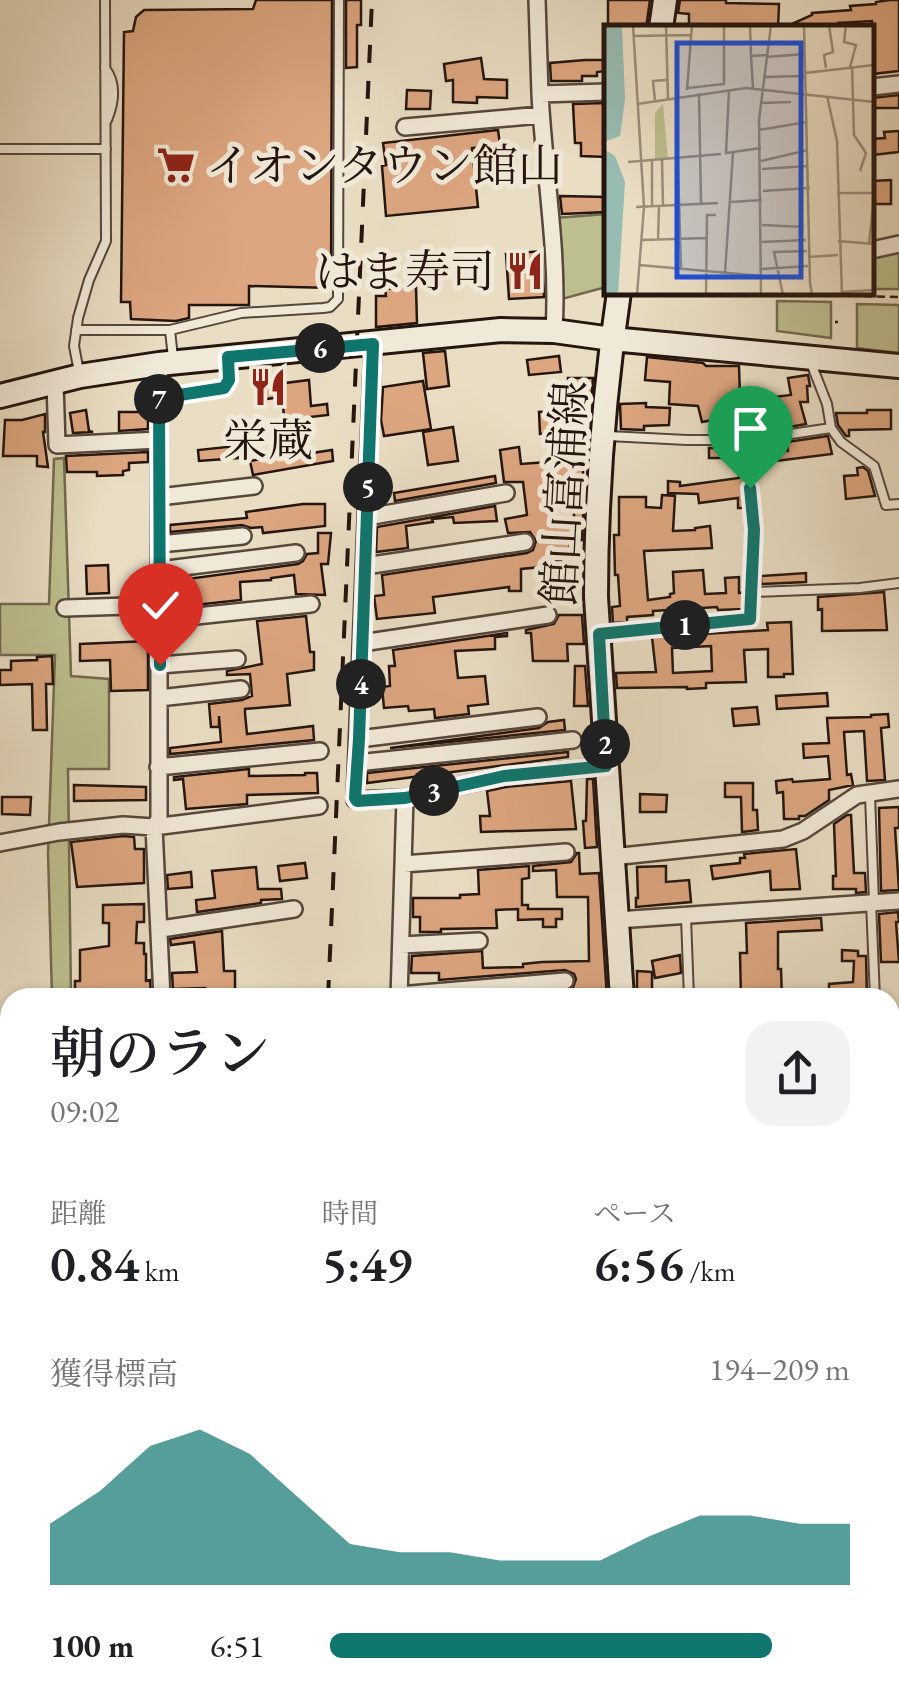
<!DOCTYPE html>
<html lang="ja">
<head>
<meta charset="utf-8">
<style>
	:root { --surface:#fff; --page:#f2f2f2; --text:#202124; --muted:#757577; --accent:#0f766e }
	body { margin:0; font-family:"EB Garamond","Noto Serif JP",serif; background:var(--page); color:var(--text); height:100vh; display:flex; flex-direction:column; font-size:38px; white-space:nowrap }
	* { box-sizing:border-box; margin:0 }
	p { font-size:32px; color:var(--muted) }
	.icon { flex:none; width:55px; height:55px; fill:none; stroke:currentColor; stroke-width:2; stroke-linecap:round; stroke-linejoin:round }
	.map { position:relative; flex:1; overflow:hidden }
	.details { position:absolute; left:0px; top:988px; width:900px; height:718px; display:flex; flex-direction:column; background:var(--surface); border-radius:30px 30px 0 0; box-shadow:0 2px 8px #0004 }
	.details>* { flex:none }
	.pin { position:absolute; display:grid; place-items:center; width:85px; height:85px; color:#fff; margin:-102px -42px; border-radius:50% 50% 50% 0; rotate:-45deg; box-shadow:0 0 10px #0007 }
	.pin .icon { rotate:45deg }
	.km { position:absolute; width:50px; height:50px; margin:-25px; border-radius:50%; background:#222; color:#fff; font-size:28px; line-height:50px; text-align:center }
	.round { display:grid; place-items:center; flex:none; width:105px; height:105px; border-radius:30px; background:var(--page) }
	.headline { display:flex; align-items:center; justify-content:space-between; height:170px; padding:0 50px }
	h1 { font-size:55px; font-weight:600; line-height:75px }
	.metrics { display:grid; grid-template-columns:repeat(3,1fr); gap:15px; height:170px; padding:10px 50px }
	.metrics div { display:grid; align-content:center }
	.metrics b { font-size:50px; font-weight:600 }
	.metrics small { font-size:28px; font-weight:400 }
	.metrics p { font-size:28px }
	.chart { height:280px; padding:20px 50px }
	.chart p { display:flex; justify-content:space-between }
	.chart svg { width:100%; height:180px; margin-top:10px; fill:var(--accent); opacity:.7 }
	ul { padding:0 50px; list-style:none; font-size:32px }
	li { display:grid; grid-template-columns:160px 120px 1fr; align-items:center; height:75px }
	li i { height:25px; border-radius:12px; background:var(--accent) }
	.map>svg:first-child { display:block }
</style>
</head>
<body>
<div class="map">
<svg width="899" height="1703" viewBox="0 0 899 1703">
	<rect width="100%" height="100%" fill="#e9ddc3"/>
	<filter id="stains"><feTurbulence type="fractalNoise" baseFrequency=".002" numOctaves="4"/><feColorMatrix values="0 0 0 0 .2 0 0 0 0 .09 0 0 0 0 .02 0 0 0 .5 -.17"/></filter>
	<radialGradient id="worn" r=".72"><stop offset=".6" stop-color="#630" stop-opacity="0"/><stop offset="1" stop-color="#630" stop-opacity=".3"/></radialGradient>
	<path fill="#bebf8f" stroke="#726a4f" stroke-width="2.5" d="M606 214V287L562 299 555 218Z
		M899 249V289H872V255Z
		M777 301 831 302V338L777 331Z
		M857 304 899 305V353L857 348Z
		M64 458 71 676 109 679V769H68L71 997H52L48 853 55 655H0V604H49L54 459Z"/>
	<path fill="#dca680" stroke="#25150f" stroke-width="2.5" fill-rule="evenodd" d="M256 0H332L331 288 249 286V305H189V318L176 321 131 319 130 302H121L124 32 133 31 136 17 144 10 253 9Z
		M346 0H361V25H357V67L346 68Z
		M608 0H650L646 28H608Z
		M680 0H726V3L779 4 778 28H689V14L678 13Z
		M890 0H899V71L872 74V21L838 23V28H783L812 15V13L851 10 850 6 876 4V2Z
		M481 58 484 79 507 80V98L477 97V103L453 102V80L446 81 444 64Z
		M585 60H606V71L597 72V76H582V81H551L550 63Z
		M407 90 431 91 430 109H406Z
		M899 95V108H872V98Z
		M604 103 603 144H606V157L581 156V143H575L573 104Z
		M498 130 500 145 472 148 478 207 386 216 382 166 386 165 383 143Z
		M899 131V152L872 155V139L885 138 884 132Z
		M891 180V204H872V181Z
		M560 196 606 197V212L562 214Z
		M542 251 544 297 509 299 506 254Z
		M416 287 417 323 376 327V296H386L385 289Z
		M445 351 449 386 427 389 423 353Z
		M559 356 561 372 529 375 527 360Z
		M647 357 703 363 706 366H739L740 398 736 400 739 415 702 422 698 406 669 404 670 382 645 380Z
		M808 375 810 386H807L808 402H800L806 424 789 427 785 410 767 412 765 398 791 395 788 378Z
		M276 378 277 384 309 380 311 406 327 404 328 415 301 418 305 454 332 450 333 461 253 475 250 461 284 455 282 436 286 435 282 397 259 400 257 379Z
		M568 378H593L591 401H567Z
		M423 381 431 429 384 436 381 420 383 387Z
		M646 403V407L670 408 669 425 644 426V430L621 429 620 404Z
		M86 410 89 431 93 432 73 433 70 413Z
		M867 410H891V429L849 430V436H846L838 425 836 413H867Z
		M557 411 558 433 540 434 539 412Z
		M119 412H148V429L119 431Z
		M45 414V432H43L48 467 37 466V456H3L5 420H22Z
		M453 427 458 461 428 465 423 432Z
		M562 428H583V476H585L582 540H569L571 560 542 563V567L521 569V591H509V587L433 597 435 613 377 619 374 596 384 595 382 575 527 553 533 550 536 541 530 532 508 533 505 519 527 515 523 482H504L500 450 519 447 521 464 561 461ZM550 499H574V527H554Z
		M828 436 832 454 767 462V451H788L787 442Z
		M236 446 238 458 199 461 198 450Z
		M709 448H744V458H709Z
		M148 452V462L129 463V470L123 471V475L97 476V472H67L66 456Z
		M863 467 868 471 875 496 846 499 844 476 858 475 857 468Z
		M495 476 496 483 395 501 394 493Z
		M739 476H744L745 508H738V498L699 503 698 494 668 493V481L680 482V486L739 478Z
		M662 495 675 496 673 531 695 530V528L710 526 712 548 644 551 648 600 670 597V594L674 593 673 572 703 570 705 594 726 593 725 578 739 577V593L744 592V609L718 610 717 607 653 611V615L627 617V622L613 623 612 607 620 606 618 575H615L614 535H619V497H646V507L661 508Z
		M303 504H325V526L263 533 262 527 251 528 242 525 170 532V525L247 518 246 512Z
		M495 506 497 521 454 523 453 517 432 519 433 522 406 526 408 548 376 552 377 527Z
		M318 533H331L328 564H321L325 595 296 594 294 575 271 578V580L240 582 241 600 186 606 180 580 298 564 303 561 307 554 318 553Z
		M108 565 109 593 87 594 86 566Z
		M806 573V582L761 584V576Z
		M884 592 887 630 822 631V609L818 610V597Z
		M559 615H582L584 644H567L568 661H533L531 633H526V630L554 624Z
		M306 616 310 652H314V670L287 674 290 705 245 709V713L247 734 313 726 314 740 170 754V748L221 742 219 716V727H211L209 704 242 700 252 696 250 674 227 675V671L262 664 257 621Z
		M791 622 793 674H784V677H768V649L744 650 746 682 706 683V688L687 689V687L617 688 616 673 656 672 652 637 704 631V634L768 630 767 623ZM711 646 712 671 673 673 672 648Z
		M507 633V636L495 637V649L455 651 458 678 485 676 488 704 468 706 469 714 435 718 434 709 409 711 408 706 384 708 382 687 390 686 389 666H395L393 650Z
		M148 641V690L111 691 110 660 80 661V644Z
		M52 656 53 684H46L47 730H33L32 684 0 685V670H11V661L37 660V657Z
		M575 666H585L588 706H574Z
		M827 693 828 706 777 709 776 696Z
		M757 707 759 724 734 726 732 709Z
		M888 714 889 727 881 728 885 780 867 781 864 731 844 732 847 775 851 774 853 785 829 790V800L805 816H799V819H784L783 792 777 793 776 781 792 779 793 782 830 779 828 756 804 758 803 744 829 743 827 718 871 717V715Z
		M564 720 565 730 390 748 539 728 548 722Z
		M568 752V757L367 783V773Z
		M249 769V776L305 775V773H317L318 793 247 795V804L186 809 183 779 174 780V777Z
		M587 779H593L597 847 585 848 583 821H586Z
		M571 781 576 829 481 832 480 816H490L487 791 506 787Z
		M725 783H753V810H757L758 830 742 832 741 797H725Z
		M74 785 146 787V800L74 801Z
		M640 794 667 795 666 812H640Z
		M2 797H31L30 815 2 814Z
		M899 807V828H895L899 890 881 891 879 808Z
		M847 815H851L854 873H865L866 892 856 893V889H833V876H836L834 824Z
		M123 836 134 837 135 849H144V883L77 887 71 842Z
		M796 849 800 889 771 890 770 871 713 879 711 866 740 863V858H745L744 854Z
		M577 853H579L580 874 599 873 607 998H537V995L572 990 576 979 574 974 565 970 439 980V973H411L412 956 482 951 483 968 523 967V964L542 962 589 961 588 897H557L556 870 533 871V866L571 862Z
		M305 863 307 878 280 881 278 866Z
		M529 866V878L522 879V905H528V909H562V919H556V927H543V919L518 920V909L496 910 497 928 441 929V932H420V917H413V898H460V895L479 894 478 870Z
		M666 866V882L689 880 691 902 636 907V898H638L637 867Z
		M256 867 258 889H281L282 899 261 900V903L197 912 196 900 215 898 212 871Z
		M191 872 192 887 168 889 167 875Z
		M144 904V922H137L136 943H144V954H146V981L150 980 151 996 91 998V993H75V981H80V950L109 946V923H103V905Z
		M898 912 899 922H896L899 962H881L879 914Z
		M821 918 822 930 778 932V969H781L782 998H741L740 953H747L746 923Z
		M222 931 224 971H235V998H205V988L173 989 172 973 197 972 194 942 171 945 170 939Z
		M842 950 858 951V956H866L867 998H849V994H829V984L853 982 854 961H842Z
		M680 955 681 973 655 978 652 961Z
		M637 971 652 972V993H637Z"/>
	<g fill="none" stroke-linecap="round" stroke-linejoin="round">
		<g stroke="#56473c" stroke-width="12">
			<path id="lane" d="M105 68C117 84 114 103 107 120
				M0 149H106
				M76 330H170L241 313 323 308 330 307 338 299 339 0
				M170 330 173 358
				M811 363 827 404 831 428 841 442 874 466 886 505 899 504
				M79 372 74 346 78 318 89 280 106 241 105 0
				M159 393 173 396 224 388 229 380 228 362
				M608 436 687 440H751L831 428
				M751 440C751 491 754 541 753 592
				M603 634 750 619 753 592 860 588 899 583
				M870 795 874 902
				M871 902 875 998
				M686 917 689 998
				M890 1514H899
				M890 1625 899 1624
				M717 1695V1703
				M343 1703V1695"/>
		</g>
		<g stroke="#56473c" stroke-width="20">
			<path id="street" d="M537 0 540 94
				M872 87 899 84
				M405 127 541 115
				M872 250 899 244
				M554 331C559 252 544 173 540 94L606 92
				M373 344 355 800 405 798 504 776 607 766
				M159 364V819L154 827 162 998
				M55 383 57 445 159 440
				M159 497 254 486
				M367 517 506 493
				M159 544 243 536
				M365 566 525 542
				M159 570 296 553
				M65 608 159 605
				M159 620 311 604
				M362 643 548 615
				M160 665 237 659
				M159 698 241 689
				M359 739 538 717
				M357 763 573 740
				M158 767 320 751
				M0 843 59 832 123 825 154 827 319 806
				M612 857 783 839 803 831 857 795 899 789
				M403 864 566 852
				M617 920 899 901
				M161 929 294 909
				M401 945 479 941
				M399 995 565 981
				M399 998 405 798
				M890 1055H899
				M0 1158 10 1296
				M0 1311 10 1308
				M890 1334 899 1335
				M0 1430H10
				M890 1432H899
				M0 1666 2 1639
				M575 1695 616 1698
				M867 1700V1703
				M114 1703V1695
				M213 1703 214 1695
				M429 1703 430 1695"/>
		</g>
		<g stroke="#25150f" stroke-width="28">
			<path id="secondary" d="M661 28 665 0
				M619 292C604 393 596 496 596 597L622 998
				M0 396 80 376 159 364 501 330 554 331 612 339 899 366
				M616 1703V1695"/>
		</g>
		<path stroke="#25150f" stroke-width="2.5" stroke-dasharray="8 5" stroke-linecap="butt" d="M695 292 899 297
			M835 322H838
			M786 1695V1703"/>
		<use href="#lane" stroke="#f1e9d8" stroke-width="8"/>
		<use href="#street" stroke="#f1e9d8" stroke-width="15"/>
		<use href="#secondary" stroke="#f1e9d8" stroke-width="22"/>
		<path stroke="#25150f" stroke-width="4" stroke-dasharray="18 18" stroke-linecap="butt" d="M328 998 372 0
			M301 1703V1695"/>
	</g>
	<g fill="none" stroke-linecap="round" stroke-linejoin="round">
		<g stroke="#fff" stroke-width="20">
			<path id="route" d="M160 665 159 394 173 396 224 388 229 380 228 357 373 344 359 739 355 798 357 801 405 798 504 776 606 766 599 634 750 619 754 530 750 488"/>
		</g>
		<use href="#route" stroke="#0f766e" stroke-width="12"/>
	</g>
	<defs>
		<g id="supermarket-bare" transform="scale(3)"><path d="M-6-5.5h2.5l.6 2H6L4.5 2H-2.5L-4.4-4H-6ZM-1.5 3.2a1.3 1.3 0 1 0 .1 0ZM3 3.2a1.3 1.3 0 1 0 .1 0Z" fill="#8f2418" stroke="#f1e9d8" stroke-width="2.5" paint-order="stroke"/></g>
		<g id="restaurant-bare" transform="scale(3)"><path d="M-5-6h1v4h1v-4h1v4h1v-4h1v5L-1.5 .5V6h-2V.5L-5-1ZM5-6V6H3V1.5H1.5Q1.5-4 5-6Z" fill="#8f2418" stroke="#f1e9d8" stroke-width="2.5" paint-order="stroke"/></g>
	</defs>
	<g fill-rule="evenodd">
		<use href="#supermarket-bare" x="176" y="165"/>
		<use href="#restaurant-bare" x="525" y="271"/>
		<use href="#restaurant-bare" x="268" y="387"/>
	</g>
	<g text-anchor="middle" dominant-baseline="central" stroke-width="10" stroke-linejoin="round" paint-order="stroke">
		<g font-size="45" fill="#25150f" stroke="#f1e9d8" text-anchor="start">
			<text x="206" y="165">イオンタウン館山</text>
			<text x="495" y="271" text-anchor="end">はま寿司</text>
			<text x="268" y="440" text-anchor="middle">栄蔵</text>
		</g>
		<g font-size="45" fill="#25150f" stroke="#f1e9d8">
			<text transform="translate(564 493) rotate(-87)">館山富浦線</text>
		</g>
	</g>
	<g transform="translate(604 25)">
		<rect width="270" height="270" fill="#e9ddc3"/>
		<path d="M59 79 64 134H51V88Z" fill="#bebf8f"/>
		<path d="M0 0H18L21 74 16 111 0 117ZM0 124 11 131 21 157 14 270H0Z" fill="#97bcb2"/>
		<path fill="none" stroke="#9b8d7b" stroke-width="2.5" d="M29 0 40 182 33 270M62 0 64 74M146 0 147 31M200 0 206 258 208 269 234 270M242 0 240 17 252 20 246 42M30 11 88 10M162 32 201 29M248 41 250 110 262 128 256 146M222 43 220 30 229 27 225 0M201 48 270 40M159 52 200 51M84 63 120 59V0M149 63 147 31 163 30M83 65 88 0M125 65 122 128 157 123M95 68 97 178M223 71 233 116 238 270M72 73 77 243M51 76 49 56 62 55M156 78 187 77M33 79 142 63 270 77M155 105 203 97M58 135 59 181M157 136 204 125M24 137 117 129M158 144 204 141M159 166 206 163M233 168H270M127 177 158 175M32 182 114 178M48 182V136M158 200 200 202M37 215 103 213M54 215 55 182M234 216 270 219M158 217 202 215M265 219 270 173M204 232 234 230M35 240 158 251M158 244 204 241M121 248 129 128M237 267 270 265M102 270 103 190H112M157 270 155 95 167 0M179 270 170 227 203 226"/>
		<path fill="#1d4ed8" fill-opacity="0.15" stroke="#1d4ed8" stroke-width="5" d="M73 18H197V252H73Z"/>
		<rect width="270" height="270" fill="none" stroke="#25150f" stroke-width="5"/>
	</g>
	<rect width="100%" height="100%" filter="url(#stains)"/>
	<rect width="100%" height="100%" fill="url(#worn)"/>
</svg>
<div class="pin" style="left:750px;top:488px;background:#1e9e55"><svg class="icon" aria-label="arrive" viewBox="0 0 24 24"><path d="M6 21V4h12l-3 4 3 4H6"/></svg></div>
<div class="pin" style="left:160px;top:665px;background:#d93025"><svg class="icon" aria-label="check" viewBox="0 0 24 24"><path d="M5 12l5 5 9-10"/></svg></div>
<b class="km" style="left:685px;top:625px">1</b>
<b class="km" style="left:605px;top:744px">2</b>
<b class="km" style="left:434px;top:791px">3</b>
<b class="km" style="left:361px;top:684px">4</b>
<b class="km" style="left:368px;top:487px">5</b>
<b class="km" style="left:320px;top:348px">6</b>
<b class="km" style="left:159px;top:399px">7</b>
<section class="details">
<div class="headline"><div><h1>朝のラン</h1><p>09:02</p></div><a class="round"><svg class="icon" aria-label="share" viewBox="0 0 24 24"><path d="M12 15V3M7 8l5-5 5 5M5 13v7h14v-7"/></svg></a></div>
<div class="metrics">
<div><p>距離</p><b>0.84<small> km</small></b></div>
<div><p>時間</p><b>5:49</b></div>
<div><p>ペース</p><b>6:56<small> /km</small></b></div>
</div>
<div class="chart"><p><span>獲得標高</span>194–209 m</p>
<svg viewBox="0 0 160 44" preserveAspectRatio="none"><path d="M0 44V29L10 21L20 10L30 6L40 12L50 23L60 34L70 36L80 36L90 38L100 38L110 38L120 32L130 27L140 27L150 29L160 29V44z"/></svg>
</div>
<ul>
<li><b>100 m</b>6:51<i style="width:85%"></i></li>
</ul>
</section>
</div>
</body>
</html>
